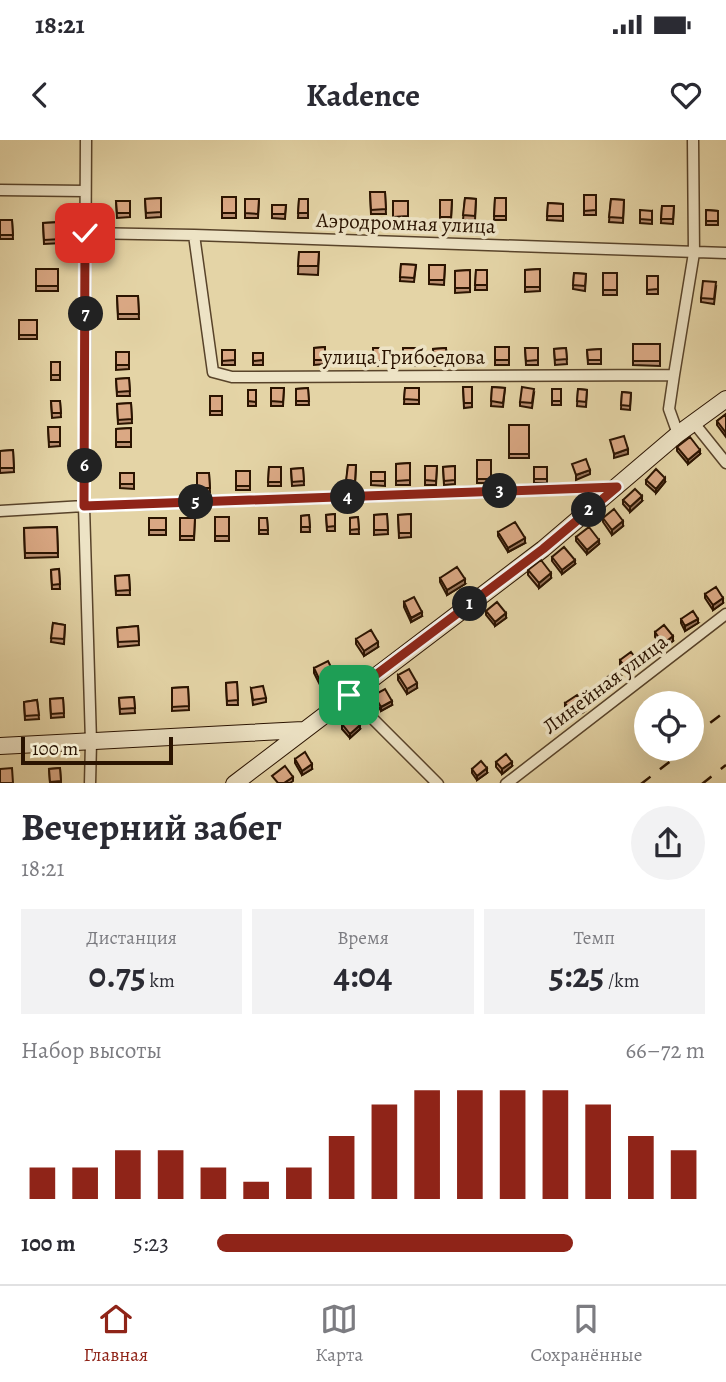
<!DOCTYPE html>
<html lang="ru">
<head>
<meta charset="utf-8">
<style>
	:root { --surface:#fff; --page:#f2f2f3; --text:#2b2b33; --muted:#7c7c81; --line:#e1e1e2; --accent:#8f2418 }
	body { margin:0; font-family:Alegreya,serif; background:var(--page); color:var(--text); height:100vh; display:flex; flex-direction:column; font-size:26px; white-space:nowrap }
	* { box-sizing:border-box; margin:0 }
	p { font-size:23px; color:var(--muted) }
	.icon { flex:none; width:38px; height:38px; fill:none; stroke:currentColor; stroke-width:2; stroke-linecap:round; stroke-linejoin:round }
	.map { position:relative; height:643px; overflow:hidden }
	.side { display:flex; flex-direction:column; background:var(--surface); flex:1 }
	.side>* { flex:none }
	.controls { position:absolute; left:634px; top:551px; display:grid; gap:14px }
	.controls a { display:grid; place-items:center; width:70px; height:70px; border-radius:50%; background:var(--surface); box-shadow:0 7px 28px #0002; font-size:35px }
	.scale { position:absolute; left:21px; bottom:18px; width:152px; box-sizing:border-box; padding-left:7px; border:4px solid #2a1300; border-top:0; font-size:19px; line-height:24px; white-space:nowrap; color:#2a1300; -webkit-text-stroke:5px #ede3c5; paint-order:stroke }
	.pin { position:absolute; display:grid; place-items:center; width:60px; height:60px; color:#fff; margin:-30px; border-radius:14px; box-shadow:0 4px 10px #0006 }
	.km { position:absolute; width:35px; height:35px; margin:-18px; border-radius:50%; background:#222; color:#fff; font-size:19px; line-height:35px; text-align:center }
	.round { display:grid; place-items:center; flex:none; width:74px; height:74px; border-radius:37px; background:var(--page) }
	.overview { display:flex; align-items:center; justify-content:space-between; height:119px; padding:0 21px }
	h1 { font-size:38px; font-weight:600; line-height:52px }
	.stats { display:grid; grid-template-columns:repeat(3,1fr); gap:10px; height:119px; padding:7px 21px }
	.stats div { display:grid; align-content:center; border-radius:0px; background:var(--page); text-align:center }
	.stats b { font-size:35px; font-weight:600 }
	.stats small { font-size:19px; font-weight:400 }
	.stats p { font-size:19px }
	.chart { height:196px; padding:14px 21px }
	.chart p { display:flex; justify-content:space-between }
	.chart svg { width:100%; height:126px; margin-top:7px; stroke:var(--accent); stroke-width:6 }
	ul { padding:0 21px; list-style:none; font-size:23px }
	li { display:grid; grid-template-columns:112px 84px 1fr; align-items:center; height:52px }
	li i { height:18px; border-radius:9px; background:var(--accent) }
	.status { display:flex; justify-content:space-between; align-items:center; height:49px; padding:0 35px; background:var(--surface); direction:ltr }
	.status svg { height:19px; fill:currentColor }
	header { display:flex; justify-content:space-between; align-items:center; height:91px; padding:0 21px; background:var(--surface); font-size:32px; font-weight:600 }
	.dock { display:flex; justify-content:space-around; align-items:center; height:98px; border-top:2px solid var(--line); background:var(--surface); font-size:19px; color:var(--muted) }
	.dock a { display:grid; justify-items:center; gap:4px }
	.dock .active { color:var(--accent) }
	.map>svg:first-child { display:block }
</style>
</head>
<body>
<div class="status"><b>18:21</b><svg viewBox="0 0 49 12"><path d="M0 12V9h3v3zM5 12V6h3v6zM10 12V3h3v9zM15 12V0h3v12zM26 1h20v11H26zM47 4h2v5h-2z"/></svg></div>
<header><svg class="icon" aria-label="back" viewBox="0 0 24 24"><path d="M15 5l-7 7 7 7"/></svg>Kadence<svg class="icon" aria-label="heart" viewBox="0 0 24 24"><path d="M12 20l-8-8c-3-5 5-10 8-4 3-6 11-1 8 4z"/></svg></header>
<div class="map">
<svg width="726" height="644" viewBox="0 0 726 644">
	<rect width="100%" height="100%" fill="#e4d4a6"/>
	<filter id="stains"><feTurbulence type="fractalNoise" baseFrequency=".00286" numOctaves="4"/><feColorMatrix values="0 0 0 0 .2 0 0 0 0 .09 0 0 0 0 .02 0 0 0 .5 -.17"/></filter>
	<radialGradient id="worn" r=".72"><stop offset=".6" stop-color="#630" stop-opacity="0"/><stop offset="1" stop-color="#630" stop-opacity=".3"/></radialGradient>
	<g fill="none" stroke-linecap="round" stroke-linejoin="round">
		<g stroke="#58432a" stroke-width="13">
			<path id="street" d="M86 0 84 366 91 602 90 644
				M0 50 85 51
				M85 93 194 95 726 113
				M194 95 213 232 232 237 674 235 669 269 678 294
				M674 235 694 113 693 0
				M694 283 726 323
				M0 371 84 366 617 347
				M349 555 438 644
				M506 644 726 474"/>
		</g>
		<g stroke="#2a1300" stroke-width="18">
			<path id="secondary" d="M0 606 303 590
				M234 644 543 409 678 294 726 259"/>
		</g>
		<use href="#street" stroke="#ede3c5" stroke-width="10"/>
		<use href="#secondary" stroke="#ede3c5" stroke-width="16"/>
		<path stroke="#2a1300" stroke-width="2.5" stroke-dasharray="12 12" stroke-linecap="butt" d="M691 597 726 571
			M641 644 686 609
			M702 644 726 625"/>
	</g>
	<path fill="#bb9072" stroke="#2a1300" stroke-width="2" d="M370 52H385L386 74H371Z
		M584 55H596V75H584Z
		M222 57H236V78H222Z
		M161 58V77L146 78 145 59Z
		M465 58 476 59 475 81 463 80Z
		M495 58H506V80H494Z
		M245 59H259L258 78H245Z
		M299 59H308V78H298Z
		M611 59 624 60 623 83 609 82Z
		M440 60H452L451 81H440Z
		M116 61H130V77L117 78Z
		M393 61H408V81H393Z
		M548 63 563 64V81L547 80Z
		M272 65H286L285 79 272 78Z
		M662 66H674L673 84 661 83Z
		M706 70 718 71V85H706Z
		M652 71V84L640 83V79Z
		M0 80H12L13 99H0Z
		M61 82 62 103 44 104 43 83Z
		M299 112H319L318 135 298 134Z
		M401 124 416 125 414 142 400 141Z
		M429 125H445L444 145 429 144Z
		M36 129H58V151H36Z
		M540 129V151L525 152V130Z
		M470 130V152L455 153V131Z
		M476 130H487V150H475Z
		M574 133 586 134 585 151 573 149Z
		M603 133H617V155H603Z
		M647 136H658V154H647Z
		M716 147 714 164 701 162V158Z
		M117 156H138L139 179H118Z
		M19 180H37V199H19Z
		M633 204H660V226L633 225Z
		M325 207V224L314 225V208Z
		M495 207H509V225H495Z
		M373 208H387V226H373Z
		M403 208H417V226H403Z
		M446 208 447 225 434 226 433 209Z
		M525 208H538V225H526Z
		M566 208 567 224 555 225 554 209Z
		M601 209V224H588L587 210Z
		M222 210H235V225H222Z
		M116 212H129V229L116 230Z
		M253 213H263V225H253Z
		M51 222H60V240H51Z
		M129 238 130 256H117L116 239Z
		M463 247H472V267L464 268Z
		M492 247 505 248 503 267 491 266Z
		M271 248H284L283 266H271Z
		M308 248 309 265H296V249Z
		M405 248H419V264H404Z
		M552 249H561V265H552Z
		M578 249 587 250 586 267 577 266Z
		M248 250H256V266H248Z
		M622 252 631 253 630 270 621 269Z
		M534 253 532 268 520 266V262Z
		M210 256H222V275H210Z
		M51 261H60L61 277 52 278Z
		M131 263 132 283 118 284 117 264Z
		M726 274V297L717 285V281Z
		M509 285H529V318H509Z
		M48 287H60V306L49 307Z
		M131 288V307H116V289Z
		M677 307 700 314 688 324 677 311Z
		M13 310 14 332 0 333V311Z
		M477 320H491V343H477Z
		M410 323V345H396V324Z
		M348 325H356L355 346 346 345Z
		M425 326H437L436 345H425Z
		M455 326V344L444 345 443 327Z
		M269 327H281V346H268Z
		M534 327H547V343H534Z
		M303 328 304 345 292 346 291 329Z
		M236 331H250V350H236Z
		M371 332H385V346L371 345Z
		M120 333H134V349L120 348Z
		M197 333H209L210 352H197Z
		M646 340 665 342 656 353 646 344Z
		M623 360 642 361 630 372 623 364Z
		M335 374V391H327L326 375Z
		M387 374 388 394 374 395V375Z
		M411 374V397L399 398 398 375Z
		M309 375 310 392H301V376Z
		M215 377H229V401H215Z
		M358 377 359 394H350V378Z
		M149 378H166V395H149Z
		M180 378H195L194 400H180Z
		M259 378H267L268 394H259Z
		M603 378 623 386 612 395 603 382Z
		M57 387 58 417 25 418 24 388Z
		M498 392 525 403 508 412 498 396Z
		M576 397 599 404 587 414 576 401Z
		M552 417 575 424 562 434 552 421Z
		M59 429 60 449H52L51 430Z
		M528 430 551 438 539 448 528 435Z
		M129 435 130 455H116L115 436Z
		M440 438 465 444 447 455 440 442Z
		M705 454 723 463 713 470 705 458Z
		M404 462 422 476 411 482 404 467Z
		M486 471 506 478 495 486 486 475Z
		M681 479 698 483 685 491 681 483Z
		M53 483 65 485 64 504 51 502Z
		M138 486 139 505 118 507 117 488Z
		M655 492 673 501 663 508 655 497Z
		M356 499 378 507 364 516 356 504Z
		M620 520 640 528 628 536 620 525Z
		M314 528 334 538 320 545 314 533Z
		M398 535 417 548 407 554 398 540Z
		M605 539 622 542 611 550 605 543Z
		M237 542 238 565H227L226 543Z
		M188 547 189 570 172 571V548Z
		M251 548 266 558V562L253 565Z
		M374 555 392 565 381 571 374 559Z
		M134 557 135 573 120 574 119 558Z
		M63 558 64 577 51 578 50 559Z
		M37 560 39 579 25 580 24 562Z
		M565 563 585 571 573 579 565 567Z
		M342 584 360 589 350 598 342 589Z
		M295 619 312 629 302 635 295 623Z
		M496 622 512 626 502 634 496 627Z
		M60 628 61 643H50L49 629Z
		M472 629 487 633 477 640 472 633Z"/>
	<path fill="#99765c" stroke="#2a1300" stroke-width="2" d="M628 309V314L614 318V314Z
		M700 310V314L688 324V320Z
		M590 330V334L576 340V335Z
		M665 338V342L656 353V349Z
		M642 356V361L630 372V367Z
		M623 381V386L612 395V390Z
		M525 398V403L508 412V408Z
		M599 400V404L587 414V410Z
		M575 420V424L562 434V430Z
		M551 433V438L539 448V443Z
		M465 439V444L447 455V450Z
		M723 458V463L713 470V465Z
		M422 472V476L411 482V478Z
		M506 473V478L495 486V482Z
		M698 479V483L685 491V486Z
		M673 496V501L663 508V504Z
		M378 502V507L364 516V511Z
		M640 524V528L628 536V532Z
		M334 533V538L320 545V541Z
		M622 537V542L611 550V546Z
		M417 543V548L407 554V549Z
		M392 561V565L381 571V567Z
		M585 566V571L573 579V574Z
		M360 585V589L350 598V594Z
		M512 622V626L502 634V629Z
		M312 624V629L302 635V631Z
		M487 628V633L477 640V636Z
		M293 637V641L290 643H284Z"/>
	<path fill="#daa884" stroke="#2a1300" stroke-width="2" d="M370 52H385L386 69 371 70Z
		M584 55H596V70L584 71Z
		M222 57H236V73H222Z
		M161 58V72L146 73 145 59Z
		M465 58 476 59 475 76 463 75Z
		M495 58H506V76H494Z
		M245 59H259L258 74 245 73Z
		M299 59H308V73H298Z
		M611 59 624 60 623 78 609 77Z
		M440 60H452L451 77H440Z
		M116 61H130V73H117Z
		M393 61H408V76L393 77Z
		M548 63 563 64V76H547Z
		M272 65H286L285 74H272Z
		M662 66H674L673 79H661Z
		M640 70 652 71V80L640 79Z
		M706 70 718 71V81H706Z
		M0 80H12L13 95H0Z
		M61 82 62 99 44 100 43 83Z
		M299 112H319L318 126H298Z
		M401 124 416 125 414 138 400 137Z
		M429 125H445L444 140H429Z
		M36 129H58V146H36Z
		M540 129V147H525V130Z
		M470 130V148H455V131Z
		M476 130H487V145H475Z
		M574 133 586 134 585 146 573 145Z
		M603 133H617V150H603Z
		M647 136H658V149L647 150Z
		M703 141 716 142 714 159 701 158Z
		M117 156H138L139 174H118Z
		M19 180H37V195H19Z
		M633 204H660V221H633Z
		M325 207V220H314V208Z
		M495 207H509V220H495Z
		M373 208H387V221H373Z
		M403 208H417V222H403Z
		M446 208 447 221 434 222 433 209Z
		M525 208H538V220L526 221Z
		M566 208 567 219 555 220 554 209Z
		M601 209V220H588L587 210Z
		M222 210H235V220L222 221Z
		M116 212H129V225H116Z
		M253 213H263V220L253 221Z
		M51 222H60V235H51Z
		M129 238 130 251 117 252 116 239Z
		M463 247H472V263H464Z
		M492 247 505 248 503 263 491 261Z
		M522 247 534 249 532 263 520 262Z
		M271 248H284L283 262 271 261Z
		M308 248 309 261H296V249Z
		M405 248H419V260L404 259Z
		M552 249H561V261H552Z
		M578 249 587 250 586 262 577 261Z
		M248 250H256V262L248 261Z
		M622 252 631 253 630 266 621 265Z
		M210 256H222V271H210Z
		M51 261H60L61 273H52Z
		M131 263 132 279 118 280 117 264Z
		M726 274V293L717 281Z
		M509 285H529V314H509Z
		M48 287H60V302H49Z
		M131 288V302H116V289Z
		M624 296 628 309 614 314 610 300Z
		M690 297 700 310 688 320 677 307Z
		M13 310 14 328H0V311Z
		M586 319 590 330 576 335 572 324Z
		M477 320H491V339H477Z
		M410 323V340L396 341V324Z
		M348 325H356L355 341H346Z
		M425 326H437L436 341 425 340Z
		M455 326V340L444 341 443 327Z
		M269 327H281V342H268Z
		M534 327H547V339H534Z
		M303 328 304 341 292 342 291 329Z
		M656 329 665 338 656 349 646 340Z
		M236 331H250V346H236Z
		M371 332H385V341H371Z
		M120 333H134V344H120Z
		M197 333H209L210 348H197Z
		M635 349 642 356 630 367 623 360Z
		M614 369 623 381 612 390 603 378Z
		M335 374V386L327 387 326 375Z
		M387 374 388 390H374V375Z
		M411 374V393H399L398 375Z
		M309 375 310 387H301V376Z
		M215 377H229V396H215Z
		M358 377 359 389 350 390V378Z
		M149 378H166V390H149Z
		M180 378H195L194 396H180Z
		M259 378H267L268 390H259Z
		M515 382 525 398 508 408 498 392Z
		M57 387 58 413H25L24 388Z
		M589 387 599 400 587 410 576 397Z
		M564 407 575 420 562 430 552 417Z
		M541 420 551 433 539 443 528 430Z
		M457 427 465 439 447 450 440 438Z
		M59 429 60 444 52 445 51 430Z
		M129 435 130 450 116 451 115 436Z
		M716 447 723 458 713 465 705 454Z
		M414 457 422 472 411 478 404 462Z
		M497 462 506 473 495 482 486 471Z
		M693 471 698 479 685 486 681 479Z
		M53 483 65 485 64 499 51 498Z
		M664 485 673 496 663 504 655 492Z
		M138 486 139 501 118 502 117 488Z
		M371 490 378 502 364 511 356 499Z
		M631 512 640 524 628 532 620 520Z
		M328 521 334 533 320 541 314 528Z
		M409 529 417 543 407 549 398 535Z
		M617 530 622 537 611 546 605 539Z
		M237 542 238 560 227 561 226 543Z
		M263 546 266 558 253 560 251 548Z
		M188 547 189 566 172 567V548Z
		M385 549 392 561 381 567 374 555Z
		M577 555 585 566 573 574 565 563Z
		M134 557 135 568 120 569 119 558Z
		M63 558 64 573 51 574 50 559Z
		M37 560 39 575 25 576 24 562Z
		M352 576 360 585 350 594 342 584Z
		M305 612 312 624 302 631 295 619Z
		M506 614 512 622 502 629 496 622Z
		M481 621 487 628 477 636 472 629Z
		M285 626 293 637 284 643H278L272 636Z
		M12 628 13 643H0V629Z
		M60 628 61 641 50 642 49 629Z"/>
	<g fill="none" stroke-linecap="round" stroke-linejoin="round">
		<g stroke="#fff" stroke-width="14">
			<path id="route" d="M85 93 84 366 617 347 543 409 349 555"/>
		</g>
		<use href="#route" stroke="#8f2418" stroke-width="9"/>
	</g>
	<g text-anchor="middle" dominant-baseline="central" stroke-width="7" stroke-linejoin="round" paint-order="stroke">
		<g font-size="21" fill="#2a1300" stroke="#ede3c5">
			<text transform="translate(406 83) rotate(2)">Аэродромная улица</text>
			<text x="404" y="217">улица Грибоедова</text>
			<text transform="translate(605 544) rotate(-37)">Линейная улица</text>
		</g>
	</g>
	<rect width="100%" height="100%" filter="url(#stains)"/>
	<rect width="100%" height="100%" fill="url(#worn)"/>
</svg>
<div class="controls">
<a><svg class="icon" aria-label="locate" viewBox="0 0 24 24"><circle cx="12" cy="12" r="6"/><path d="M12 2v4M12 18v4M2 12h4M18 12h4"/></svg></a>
</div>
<div class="scale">100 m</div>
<div class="pin" style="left:349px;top:555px;background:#1e9e55"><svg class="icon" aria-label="arrive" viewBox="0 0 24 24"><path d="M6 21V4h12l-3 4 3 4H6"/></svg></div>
<div class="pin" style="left:85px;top:93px;background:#d93025"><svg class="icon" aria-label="check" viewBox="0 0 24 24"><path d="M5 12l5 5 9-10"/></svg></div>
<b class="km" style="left:470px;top:464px">1</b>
<b class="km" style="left:589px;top:370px">2</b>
<b class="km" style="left:500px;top:351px">3</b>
<b class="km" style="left:348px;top:357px">4</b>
<b class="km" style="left:196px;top:362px">5</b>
<b class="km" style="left:85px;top:326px">6</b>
<b class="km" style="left:86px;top:174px">7</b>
</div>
<section class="side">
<div class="overview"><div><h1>Вечерний забег</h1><p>18:21</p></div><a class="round"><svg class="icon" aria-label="share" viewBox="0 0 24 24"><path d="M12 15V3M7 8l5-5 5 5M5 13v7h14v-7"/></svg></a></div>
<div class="stats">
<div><p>Дистанция</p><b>0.75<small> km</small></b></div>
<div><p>Время</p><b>4:04</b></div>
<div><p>Темп</p><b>5:25<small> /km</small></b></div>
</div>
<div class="chart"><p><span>Набор высоты</span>66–72 m</p>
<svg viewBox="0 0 160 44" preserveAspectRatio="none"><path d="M5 44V33M15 44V33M25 44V27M35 44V27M45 44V33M55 44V38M65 44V33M75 44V22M85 44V11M95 44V6M105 44V6M115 44V6M125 44V6M135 44V11M145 44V22M155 44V27"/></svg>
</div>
<ul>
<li><b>100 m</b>5:23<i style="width:73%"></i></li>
</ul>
</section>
<nav class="dock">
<a class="active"><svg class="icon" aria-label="home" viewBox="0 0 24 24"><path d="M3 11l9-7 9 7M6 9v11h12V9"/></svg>Главная</a>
<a><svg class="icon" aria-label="map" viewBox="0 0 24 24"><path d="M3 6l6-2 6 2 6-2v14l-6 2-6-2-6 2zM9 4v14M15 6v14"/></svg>Карта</a>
<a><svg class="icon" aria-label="saved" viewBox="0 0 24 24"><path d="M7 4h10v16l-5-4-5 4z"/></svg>Сохранённые</a>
</nav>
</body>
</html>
